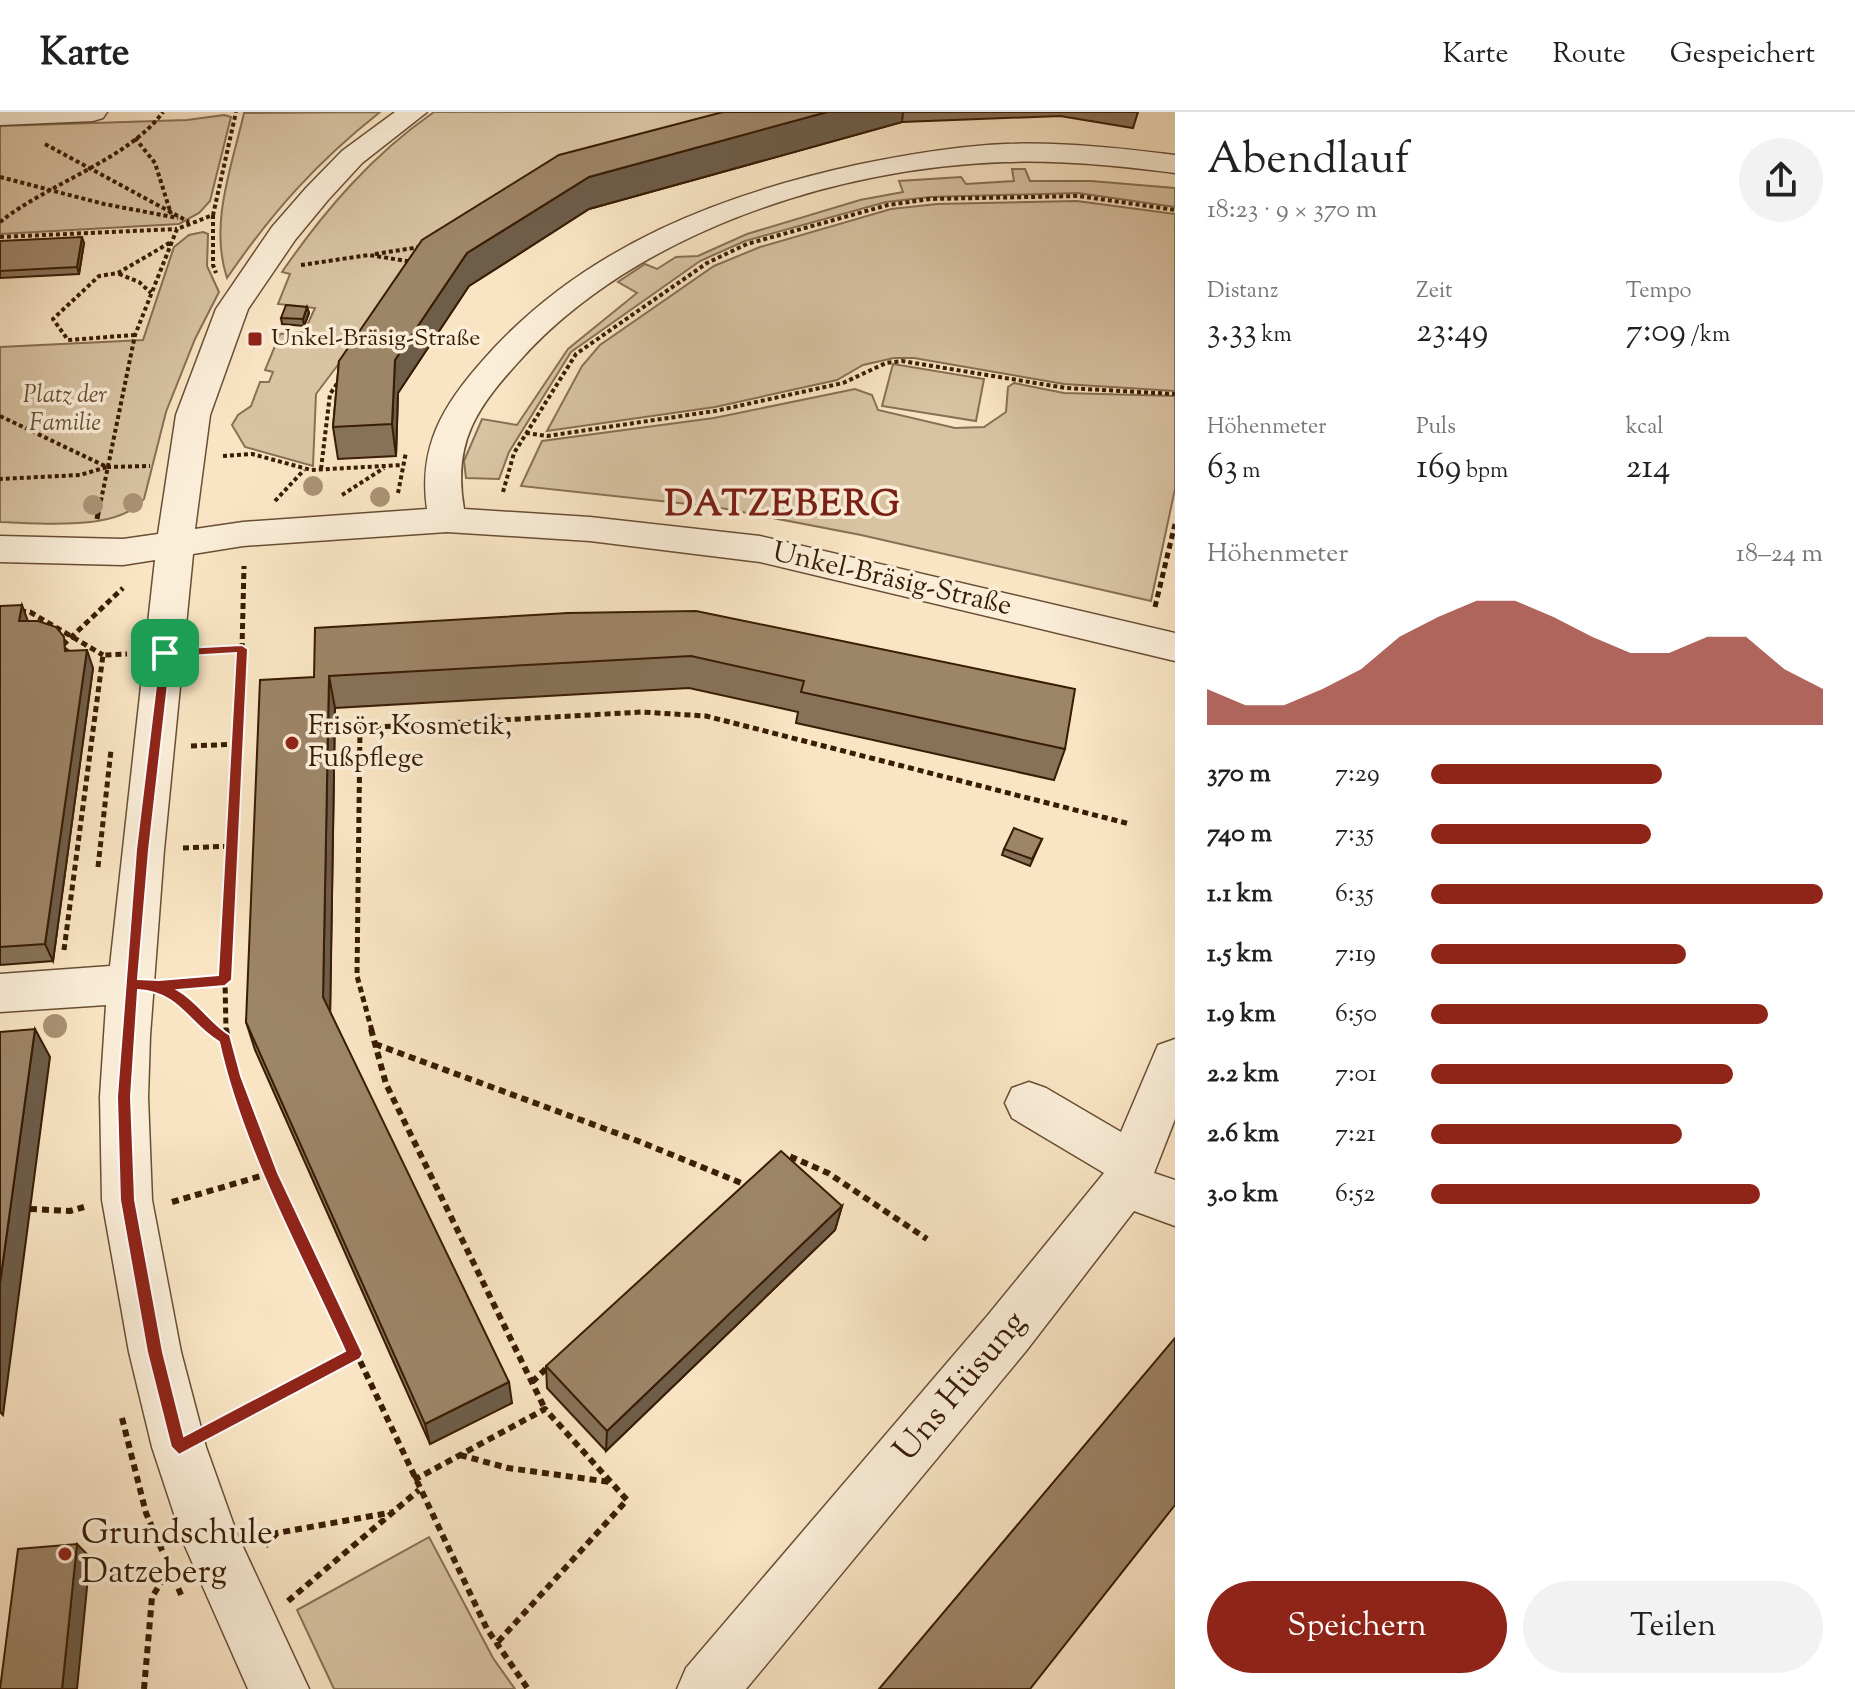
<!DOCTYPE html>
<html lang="de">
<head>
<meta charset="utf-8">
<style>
	:root { --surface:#fff; --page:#f2f2f2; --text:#222; --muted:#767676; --line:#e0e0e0; --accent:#8f2418 }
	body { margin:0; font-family:"Sorts Mill Goudy",serif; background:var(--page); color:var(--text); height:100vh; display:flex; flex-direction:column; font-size:30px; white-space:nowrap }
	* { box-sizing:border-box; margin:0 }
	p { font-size:26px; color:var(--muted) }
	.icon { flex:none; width:44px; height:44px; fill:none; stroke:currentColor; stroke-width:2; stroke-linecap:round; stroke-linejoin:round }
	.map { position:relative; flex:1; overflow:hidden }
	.drawer { display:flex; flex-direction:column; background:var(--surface); width:680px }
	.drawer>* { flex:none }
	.pin { position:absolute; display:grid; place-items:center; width:68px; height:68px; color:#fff; margin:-34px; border-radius:16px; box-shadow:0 4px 12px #0006 }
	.round { display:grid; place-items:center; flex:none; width:84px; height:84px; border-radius:42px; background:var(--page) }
	.headline { display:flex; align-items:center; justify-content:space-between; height:136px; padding:0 32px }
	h1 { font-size:44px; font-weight:600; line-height:60px }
	.metrics { display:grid; grid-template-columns:repeat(3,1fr); gap:12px; height:136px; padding:8px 32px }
	.metrics div { display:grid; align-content:center }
	.metrics b { font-size:34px; font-weight:600 }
	.metrics small { font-size:22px; font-weight:400 }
	.metrics p { font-size:22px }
	.chart { height:224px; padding:16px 32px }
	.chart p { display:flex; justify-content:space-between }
	.chart svg { width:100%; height:144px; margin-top:8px; fill:var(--accent); opacity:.7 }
	.action { display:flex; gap:16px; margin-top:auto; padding:16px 32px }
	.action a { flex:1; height:92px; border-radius:48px; background:var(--accent); color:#fff; font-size:32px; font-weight:600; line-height:92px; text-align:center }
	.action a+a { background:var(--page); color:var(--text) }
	ul { padding:0 32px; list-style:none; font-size:26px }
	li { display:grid; grid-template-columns:128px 96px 1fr; align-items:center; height:60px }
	li i { height:20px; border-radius:10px; background:var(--accent) }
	header { display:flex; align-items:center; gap:48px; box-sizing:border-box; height:112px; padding:0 40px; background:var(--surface); border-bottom:2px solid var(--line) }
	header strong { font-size:38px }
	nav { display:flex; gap:44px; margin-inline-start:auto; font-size:28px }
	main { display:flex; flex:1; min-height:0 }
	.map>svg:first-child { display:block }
</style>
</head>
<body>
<header>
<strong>Karte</strong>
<nav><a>Karte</a><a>Route</a><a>Gespeichert</a></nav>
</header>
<main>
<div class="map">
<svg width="1175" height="1577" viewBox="0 0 1175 1577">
	<rect width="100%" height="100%" fill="#f9e5c4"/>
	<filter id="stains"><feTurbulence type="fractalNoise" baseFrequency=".0025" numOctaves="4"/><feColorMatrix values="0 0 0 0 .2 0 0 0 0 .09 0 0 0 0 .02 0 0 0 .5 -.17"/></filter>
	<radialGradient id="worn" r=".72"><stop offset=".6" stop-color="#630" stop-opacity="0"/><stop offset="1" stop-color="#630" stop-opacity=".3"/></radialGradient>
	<path fill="#d8c3a3" stroke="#887054" stroke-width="2" d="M380 0C317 50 273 99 227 166 209 112 232 54 244 1Z
		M434 0H807L411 156 316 282 313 354 245 335 232 313 238 303 251 294 260 270H269L273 260 265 258 280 222 304 220 315 196 278 192 290 162 282 160C324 99 372 43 434 0Z
		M224 3 231 5 210 89 199 101 179 112 0 122V14L187 8Z
		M1012 57H1025L1030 69H1091L1175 76V95L1078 81 930 85 886 90 745 129 700 149 571 240 509 340 499 367 466 366 464 349 482 307 517 313 568 237 637 181 618 170 645 152 657 157 676 145 698 144 747 122 860 88 903 80 899 69 961 65 966 72 1014 69Z
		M1077 89 1175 102V279L1064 272 914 246H894L863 253 837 268 715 295 547 319 582 254 600 233 714 154 760 135 891 97 937 92Z
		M203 120 208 122 207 154 219 180 195 227 166 300 144 387C118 420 39 411 0 410V235L143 228 174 135 189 123Z
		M893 252 984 267 976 309 882 294Z
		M1014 271 1064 281 1175 284V377L1151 489 861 423 716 395 521 374 542 329 714 306 855 277 872 283 878 298 955 316 984 315 1006 300 1008 275Z
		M429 1425 493 1546 515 1577H334L297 1498Z"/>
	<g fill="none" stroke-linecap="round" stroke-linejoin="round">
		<g stroke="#694e34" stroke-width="3">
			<path id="minor" d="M0 0H107L103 6 93 9 0 13Z
				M395 0H427L362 51 328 88 295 128 248 197 210 303 195 417 243 410 427 397C417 328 449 285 494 236 591 133 720 83 856 53 905 43 955 34 1006 32 1062 30 1119 36 1175 43V61C1119 54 1062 48 1005 50 838 55 636 120 522 246 478 294 452 329 464 397L590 405 760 424 1175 521V549L760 450 590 429 447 420 243 434 193 442 164 738 150 924 148 985 152 1088 181 1240 206 1335 237 1422 309 1577H248L184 1432 152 1335 129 1240 102 1088 100 985 106 893 0 900V862L110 854 155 448 123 453 0 450V424L123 427 158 422 176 303 216 197 272 115 306 76 342 39Z
				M1175 927V1007L1154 1061 1175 1068V1114L1134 1099 1026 1239 746 1577H677L686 1556 988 1203 1104 1061 1012 1006 1005 991 1012 976 1029 970 1046 976 1121 1020 1158 933Z"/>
		</g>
		<path stroke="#391c04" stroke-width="4" stroke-dasharray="4 3" stroke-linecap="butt" d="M135 26 155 51 171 102
			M45 32 189 110
			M0 65 104 92 178 106
			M213 103V153L216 161
			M0 110C47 72 129 47 163 0
			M0 125 177 117
			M375 142 420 135
			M301 153 369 143 413 150
			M119 162 139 170 151 181
			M135 223 68 228 53 207 99 164 118 161 171 130
			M0 304 107 355 80 363 0 367
			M526 321 547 324 715 299 843 271 886 251 902 249 1066 276 1175 282
			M223 344 252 342 311 358 402 353
			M107 355 150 354
			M321 357 330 282 339 269
			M503 380 514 341 576 242 707 151 747 132 888 93 930 87 1079 84 1175 98
			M398 381 406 340
			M342 383 384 356
			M275 389 304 358
			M98 403 135 223 177 117 213 103 236 0"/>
		<path stroke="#391c04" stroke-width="5" stroke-dasharray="6 4" stroke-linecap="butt" d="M97 407 98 401
			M1155 495 1175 412
			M20 499 30 500 103 543
			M63 533 123 476
			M242 537 244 454
			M201 540 242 537 225 868 226 919
			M191 634 238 632
			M183 736 234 734
			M98 755 111 638
			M64 838 103 543 127 542
			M172 873 225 868
			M172 881 216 919
			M372 919 357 864 360 616 642 600 706 604 1130 712"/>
		<path stroke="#391c04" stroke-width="6" stroke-dasharray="7 5" stroke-linecap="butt" d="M214 917 225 926
			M226 917 234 964 271 1061 487 1517 528 1577
			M371 917 386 972 545 1297
			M375 932 638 1029 751 1075
			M781 1049 787 1043 828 1061 927 1127
			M172 1090 271 1061
			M30 1097 70 1099 84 1095
			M532 1270 549 1254
			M122 1306 146 1401 182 1485
			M218 1315 355 1242
			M460 1343 508 1356 610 1370
			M414 1368 545 1297 627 1388 497 1531
			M265 1434 277 1421 394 1400
			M288 1489 419 1378
			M144 1577 152 1485 169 1458"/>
		<use href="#minor" fill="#fbeed9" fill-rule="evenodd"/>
	</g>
	<g fill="#aa9275">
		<circle cx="313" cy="374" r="10"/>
		<circle cx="380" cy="385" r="10"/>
		<circle cx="133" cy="391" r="10"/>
		<circle cx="93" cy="393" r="10"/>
		<circle cx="55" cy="914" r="12"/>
	</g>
	<path fill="#877259" stroke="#391c04" stroke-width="2" d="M723 0H1138L1133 16 1060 4 902 10 589 97 469 174 398 281 396 344 338 347 333 315 339 249Z
		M0 129 84 131 79 162 0 166Z
		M307 195 309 201 304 214 282 212 281 206Z
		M0 494 28 509 93 556 53 849 0 853Z
		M568 501 1065 637 1054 668 796 611 798 600 689 576 335 596 330 900 512 1291 430 1332 255 938 246 910 314 565Z
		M1042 727 1030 754 1002 743 1004 737Z
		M842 1094 835 1118 606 1339 547 1276 546 1254Z"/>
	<path fill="#6e5d49" stroke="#391c04" stroke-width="2" d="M827 0H903L902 10 589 97 469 174 398 281 396 344 392 312 395 248 467 141 589 65Z
		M82 125 84 131 79 162 77 155Z
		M307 195 309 201 304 214 303 207Z
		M22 493 29 512 19 509Z
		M87 538 93 556 53 849 45 832Z
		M329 564 335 596 330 913 323 885Z
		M35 917 50 945 3 1303 0 1300V1171Z
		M842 1094 835 1118 606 1339 607 1319Z
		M509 1270 512 1291 430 1332 425 1312Z
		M77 1432 90 1445 77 1577H62Z"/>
	<path fill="#9d8568" stroke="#391c04" stroke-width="2" d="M723 0H827L589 65 467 141 395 248 392 312 333 315 339 249 422 128 559 43Z
		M82 125 77 155 0 159V129Z
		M286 193 307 195 303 207 281 206Z
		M22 493 19 509H38L56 515 64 525 65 539 87 538 45 832 0 835V494Z
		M696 499 1075 577 1065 637 801 580 804 569 691 544 329 564 323 885 509 1270 425 1312 246 910 260 568 314 565 315 516 568 501Z
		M1014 716 1042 727 1032 747 1004 737Z
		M35 917 0 1171V920Z
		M781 1039 842 1094 607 1319 546 1254Z
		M1175 1226V1393L1030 1577H879Z
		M77 1432 62 1577H0L18 1437Z"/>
	<path fill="#8f2418" stroke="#fff" stroke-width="2" fill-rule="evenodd" d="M242 533 248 537 232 868 225 874 178 878C198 889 210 911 230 923L241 964 278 1061 363 1242 360 1247 179 1343 171 1335 147 1240 120 1088 117 985 136 738 160 541 165 537ZM236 541 218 863 159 868 138 867 149 738 171 545ZM138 878C181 881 187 911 219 930 243 1038 300 1139 345 1239L184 1324 163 1240 135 1088 131 985Z"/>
	<g fill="#8f2418" stroke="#fbeed9" stroke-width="3">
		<rect x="247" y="219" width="16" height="16" rx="4"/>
		<circle cx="292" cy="631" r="8"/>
		<circle cx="65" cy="1442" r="8"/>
	</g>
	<g text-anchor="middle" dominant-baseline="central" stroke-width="7" stroke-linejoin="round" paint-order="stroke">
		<g font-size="24" fill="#391c04" stroke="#fbeed9" text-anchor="start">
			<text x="271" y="227">Unkel-Bräsig-Straße</text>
		</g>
		<g font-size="24" font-style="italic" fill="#694e34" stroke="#fbeed9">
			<text x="65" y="284">Platz der<tspan x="65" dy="28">Familie</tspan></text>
		</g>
		<g font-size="28" fill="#391c04" stroke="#fbeed9">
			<text transform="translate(892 468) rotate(13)">Unkel-Bräsig-Straße</text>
		</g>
		<g font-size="28" fill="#391c04" stroke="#fbeed9" text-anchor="start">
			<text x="308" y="615">Frisör, Kosmetik,<tspan x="308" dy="32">Fußpflege</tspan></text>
		</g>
		<g font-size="34" fill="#391c04" stroke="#fbeed9">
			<text transform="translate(961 1275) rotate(-50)">Uns Hüsung</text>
		</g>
		<g font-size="34" fill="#391c04" stroke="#fbeed9" text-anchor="start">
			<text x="81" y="1422">Grundschule<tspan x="81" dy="39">Datzeberg</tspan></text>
		</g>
		<g font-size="36" font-weight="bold" letter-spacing="2" fill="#7a1f14" stroke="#fbeed9">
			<text x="783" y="394">DATZEBERG</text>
		</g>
	</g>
	<rect width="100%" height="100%" filter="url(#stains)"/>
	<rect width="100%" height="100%" fill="url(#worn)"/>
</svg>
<div class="pin" style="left:165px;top:541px;background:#1e9e55"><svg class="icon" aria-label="arrive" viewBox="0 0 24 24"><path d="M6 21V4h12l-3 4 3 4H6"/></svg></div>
</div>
<section class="drawer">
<div class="headline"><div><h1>Abendlauf</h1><p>18:23 · 9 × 370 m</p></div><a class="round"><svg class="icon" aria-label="share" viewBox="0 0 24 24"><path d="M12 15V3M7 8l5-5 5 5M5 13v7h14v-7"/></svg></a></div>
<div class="metrics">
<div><p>Distanz</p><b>3.33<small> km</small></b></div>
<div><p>Zeit</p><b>23:49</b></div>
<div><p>Tempo</p><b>7:09<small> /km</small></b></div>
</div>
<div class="metrics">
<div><p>Höhenmeter</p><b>63<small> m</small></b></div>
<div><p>Puls</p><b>169<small> bpm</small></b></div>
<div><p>kcal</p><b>214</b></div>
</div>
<div class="chart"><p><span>Höhenmeter</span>18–24 m</p>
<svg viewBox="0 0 160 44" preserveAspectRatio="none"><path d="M0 44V33L10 38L20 38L30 33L40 27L50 17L60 11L70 6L80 6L90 11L100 17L110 22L120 22L130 17L140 17L150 27L160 33V44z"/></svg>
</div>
<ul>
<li><b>370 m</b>7:29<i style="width:59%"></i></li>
<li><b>740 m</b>7:35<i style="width:56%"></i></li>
<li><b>1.1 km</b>6:35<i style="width:100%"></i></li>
<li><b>1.5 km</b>7:19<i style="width:65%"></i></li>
<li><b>1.9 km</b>6:50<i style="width:86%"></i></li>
<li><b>2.2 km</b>7:01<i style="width:77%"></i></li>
<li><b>2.6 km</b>7:21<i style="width:64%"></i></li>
<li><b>3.0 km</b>6:52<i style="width:84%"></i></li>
</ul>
<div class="action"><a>Speichern</a><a>Teilen</a></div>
</section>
</main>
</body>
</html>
